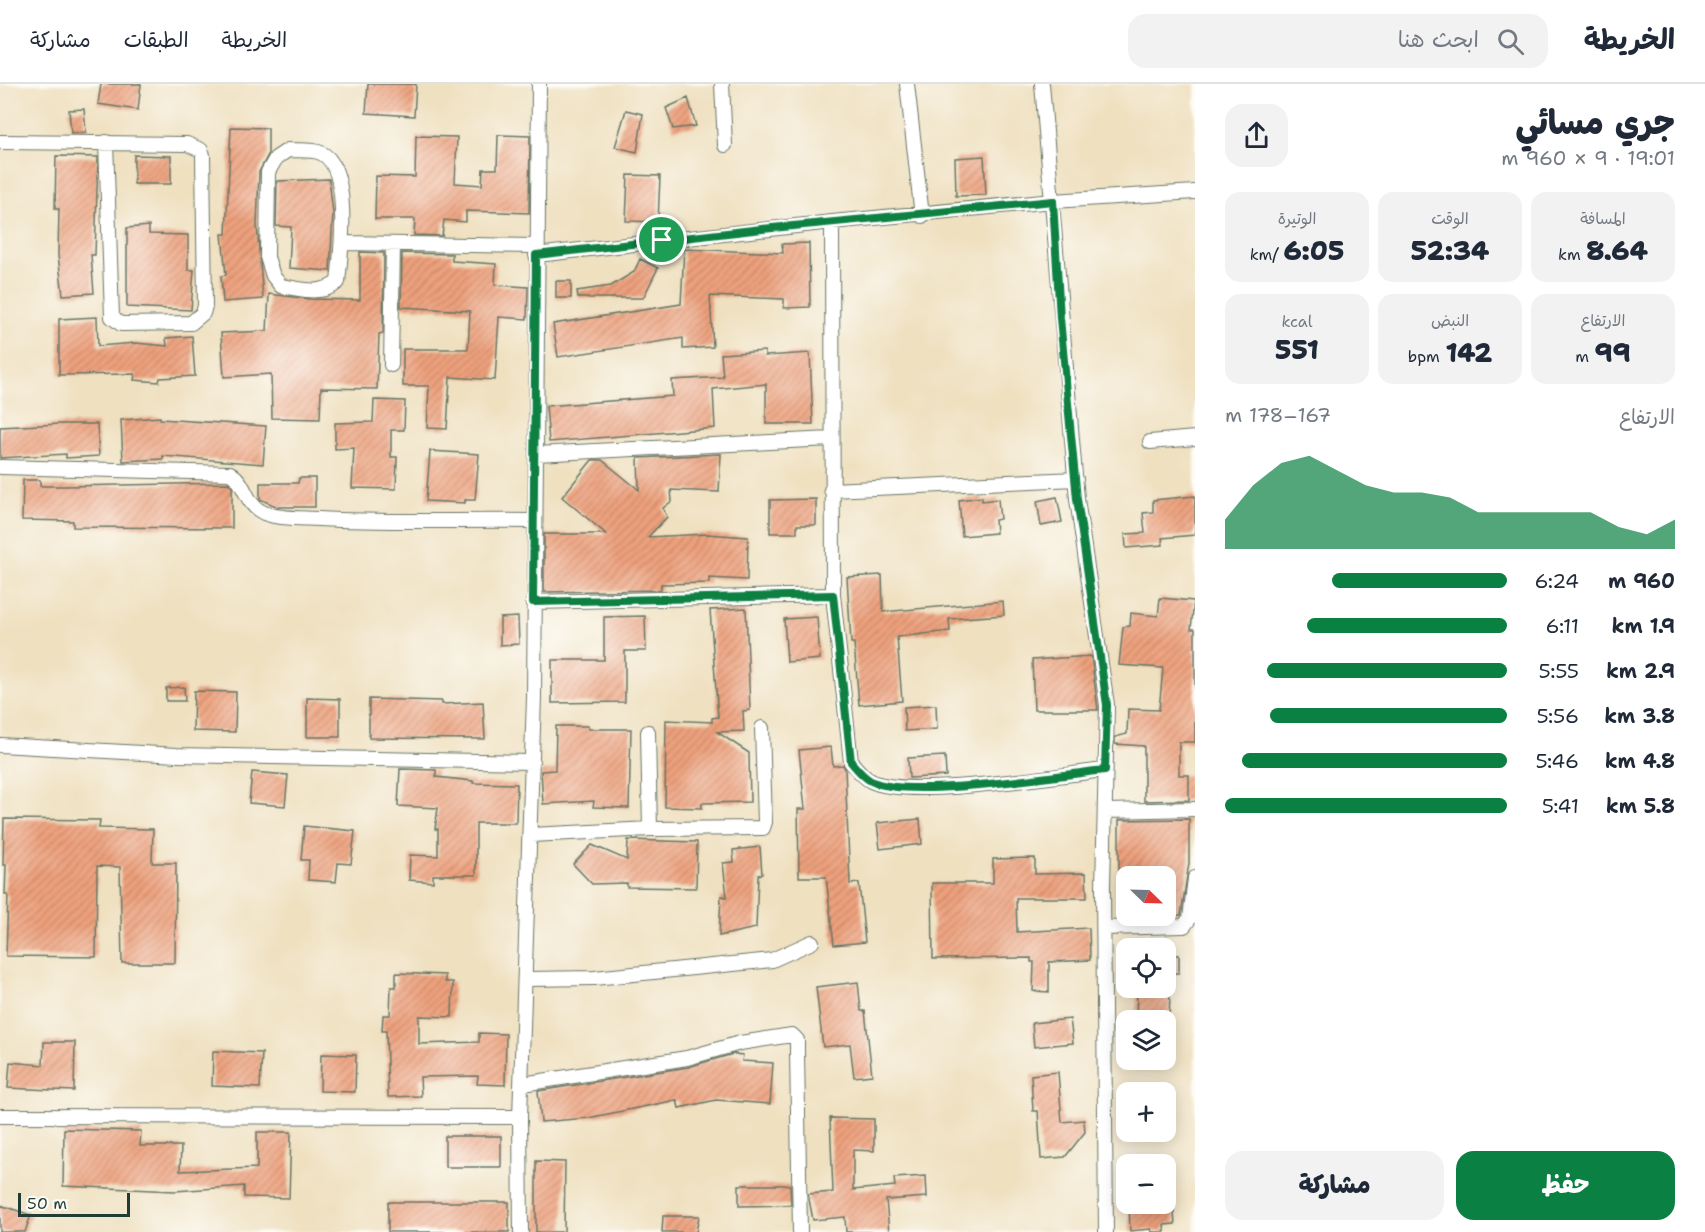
<!DOCTYPE html>
<html lang="ar">
<head>
<meta charset="utf-8">
<style>
	:root { --surface:#fff; --page:#f2f2f3; --text:#1f2937; --muted:#747a83; --line:#e0e1e3; --accent:#0b8043 }
	body { margin:0; font-family:"Shantell Sans","Playpen Sans Arabic",sans-serif; background:var(--page); color:var(--text); direction:rtl; height:100vh; display:flex; flex-direction:column; font-size:22px; white-space:nowrap }
	* { box-sizing:border-box; margin:0 }
	p { font-size:20px; color:var(--muted) }
	.icon { flex:none; width:33px; height:33px; fill:none; stroke:currentColor; stroke-width:2; stroke-linecap:round; stroke-linejoin:round }
	.map { position:relative; flex:1; overflow:hidden; direction:ltr }
	.panel { display:flex; flex-direction:column; background:var(--surface); width:510px }
	.panel>* { flex:none }
	.needle { width:39px; rotate:113deg }
	.buttons { position:absolute; left:1116px; top:782px; display:grid; gap:12px }
	.buttons a { display:grid; place-items:center; width:60px; height:60px; border-radius:12px; background:var(--surface); box-shadow:0 3px 15px #0003; font-size:30px }
	.scale { position:absolute; left:18px; bottom:15px; width:112px; box-sizing:border-box; padding-left:6px; border:3px solid #1f3d34; border-top:0; font-size:16px; line-height:21px; white-space:nowrap; color:#1f3d34; -webkit-text-stroke:4px #fdfcf7; paint-order:stroke }
	.pin { position:absolute; display:grid; place-items:center; width:51px; height:51px; color:#fff; margin:-26px; border:3px solid #fff; border-radius:50%; box-shadow:0 2px 6px #0007 }
	.round { display:grid; place-items:center; flex:none; width:63px; height:63px; border-radius:18px; background:var(--page) }
	.overview { display:flex; align-items:center; justify-content:space-between; height:102px; padding:0 30px }
	h1 { font-size:33px; font-weight:800; line-height:45px }
	.metrics { display:grid; grid-template-columns:repeat(3,1fr); gap:9px; height:102px; padding:6px 30px }
	.metrics div { display:grid; align-content:center; border-radius:15px; background:var(--page); text-align:center }
	.metrics b { font-size:26px; font-weight:800 }
	.metrics small { font-size:16px; font-weight:400 }
	.metrics p { font-size:16px }
	.chart { height:168px; padding:12px 30px }
	.chart p { display:flex; justify-content:space-between }
	.chart svg { width:100%; height:108px; margin-top:6px; fill:var(--accent); opacity:.7 }
	.primary-button { display:flex; gap:12px; margin-top:auto; padding:12px 30px }
	.primary-button a { flex:1; height:69px; border-radius:18px; background:var(--accent); color:#fff; font-size:24px; font-weight:800; line-height:69px; text-align:center }
	.primary-button a+a { background:var(--page); color:var(--text) }
	ul { padding:0 30px; list-style:none; font-size:20px }
	li { display:grid; grid-template-columns:96px 72px 1fr; align-items:center; height:45px }
	li i { height:15px; border-radius:8px; background:var(--accent) }
	header { display:flex; align-items:center; gap:36px; box-sizing:border-box; height:84px; padding:0 30px; background:var(--surface); border-bottom:2px solid var(--line) }
	header strong { font-size:28px }
	nav { display:flex; gap:33px; margin-inline-start:auto; font-size:21px }
	.search { width:420px; height:54px; background:var(--page); display:flex; align-items:center; gap:15px; box-sizing:border-box; padding:0 21px; border-radius:18px; color:var(--muted); font-size:22px }
	main { display:flex; flex:1; min-height:0 }
	.map>svg:first-child { display:block }
</style>
</head>
<body>
<header>
<strong>الخريطة</strong>
<div class="search"><svg class="icon" aria-label="search" viewBox="0 0 24 24"><circle cx="10" cy="10" r="6"/><path d="M15 15l6 6"/></svg>ابحث هنا</div>
<nav><a>الخريطة</a><a>الطبقات</a><a>مشاركة</a></nav>
</header>
<main>
<section class="panel">
<div class="overview"><div><h1>جري مسائي</h1><p>19:01 · 9 × 960 m</p></div><a class="round"><svg class="icon" aria-label="share" viewBox="0 0 24 24"><path d="M12 15V3M7 8l5-5 5 5M5 13v7h14v-7"/></svg></a></div>
<div class="metrics">
<div><p>المسافة</p><b>8.64<small> km</small></b></div>
<div><p>الوقت</p><b>52:34</b></div>
<div><p>الوتيرة</p><b>6:05<small> /km</small></b></div>
</div>
<div class="metrics">
<div><p>الارتفاع</p><b>99<small> m</small></b></div>
<div><p>النبض</p><b>142<small> bpm</small></b></div>
<div><p>kcal</p><b>551</b></div>
</div>
<div class="chart"><p><span>الارتفاع</span>167–178 m</p>
<svg viewBox="0 0 160 44" preserveAspectRatio="none"><path d="M0 44V32L10 18L20 9L30 6L40 12L50 18L60 21L70 21L80 23L90 29L100 29L110 29L120 29L130 29L140 35L150 38L160 32V44z"/></svg>
</div>
<ul>
<li><b>960 m</b>6:24<i style="width:62%"></i></li>
<li><b>1.9 km</b>6:11<i style="width:71%"></i></li>
<li><b>2.9 km</b>5:55<i style="width:85%"></i></li>
<li><b>3.8 km</b>5:56<i style="width:84%"></i></li>
<li><b>4.8 km</b>5:46<i style="width:94%"></i></li>
<li><b>5.8 km</b>5:41<i style="width:100%"></i></li>
</ul>
<div class="primary-button"><a>حفظ</a><a>مشاركة</a></div>
</section>
<div class="map">
<svg width="1195" height="1148" viewBox="0 0 1195 1148">
	<defs>
		<pattern id="building-hatch" width="6" height="6" patternUnits="userSpaceOnUse" patternTransform="scale(1.5)"><rect width="6" height="6" fill="#efa17d"/><path d="M-1 1l2-2M0 6l6-6M5 7l2-2" fill="none" stroke="#c18467"/></pattern>
	</defs>
	<rect width="100%" height="100%" fill="#fdfcf7"/>
	<filter id="ink" filterUnits="userSpaceOnUse"><feTurbulence type="fractalNoise" baseFrequency=".0167" numOctaves="2"/><feDisplacementMap in="SourceGraphic" scale="12" xChannelSelector="R" yChannelSelector="G"/><feConvolveMatrix kernelMatrix="1 2 1 2 8 2 1 2 1" color-interpolation-filters="sRGB"/></filter>
	<filter id="wash" filterUnits="userSpaceOnUse"><feTurbulence type="fractalNoise" baseFrequency=".008" numOctaves="4" result="noise"/><feDisplacementMap in="SourceGraphic" scale="24" xChannelSelector="R" yChannelSelector="G"/><feGaussianBlur stdDeviation="1.35" result="paint"/><feColorMatrix in="noise" values="0 0 0 0 0 0 0 0 0 0 0 0 0 0 0 0 0 1.4 0 .05"/><feComposite in="paint" operator="in"/></filter>
	<g filter="url(#wash)">
		<rect width="100%" height="100%" fill="#efe0c0"/>
		<g id="blocks">
			<path fill="url(#building-hatch)" d="M101 0H141L138 26 98 20Z
				M368 0H416L414 32 366 29Z
				M688 14 696 42 673 45 666 24Z
				M84 25 86 48 71 49 69 26Z
				M626 26 643 30 637 68 615 63Z
				M231 43 268 44V71L259 88 257 141 263 215 223 218 221 192 226 191 222 150H226Z
				M498 51 530 52 529 129 466 127V138L444 136 442 152 414 151 415 135H375L376 92 415 93 416 52 457 53 455 99 482 101 483 85H497Z
				M134 71 171 72V100H134Z
				M56 72 98 73 95 171H91L94 209 63 211 58 171 59 125H55Z
				M984 72 986 111 956 112 955 74Z
				M628 91 660 92 658 138 626 137Z
				M329 95 333 129 330 187 289 184 291 143 276 142 277 97Z
				M149 142V150L188 151V186H194L191 226 127 223V144Z
				M809 159 810 223 784 224V215L710 212 713 263 683 265V254L558 273 553 240 681 220 684 165 783 169 782 160Z
				M360 168 384 169 383 249 379 250 377 305 321 304 320 335 272 334 271 290 224 293 221 249 267 247 269 210 310 215 360 216Z
				M402 169 452 170V177L496 180 495 201 528 203 527 235 499 233 495 296 450 293 447 345 427 344 429 302H403V265H468L470 227 401 223Z
				M640 175 658 184 643 214H578L577 207 611 202 634 188Z
				M556 197H571V214H556Z
				M97 233 98 262 136 259 167 262 166 254 192 252 195 292 160 294 159 298 134 296 135 290 59 291V235Z
				M765 267V272L810 269 813 340H766V300L713 305 715 344 549 358 546 322 673 312 672 296 723 293 721 270Z
				M374 316 405 317 404 346H391V373H397L396 405 352 404 354 364 335 365V339L373 338Z
				M160 333V335L266 342 263 380 163 372V375L123 377 121 336Z
				M61 340H97L99 372 66 374V370L0 374V343Z
				M430 367 479 370 475 416H465V419L426 417Z
				M721 370 719 408 671 406 672 417 663 424 667 433 648 453 707 450 748 453 747 496 709 494V499L661 500V506L544 508V450H606L562 413 592 376H602L639 406 638 374Z
				M299 394H315V423H278L260 415V399H298Z
				M23 396H40V402H66L229 399 232 403V444L73 443V437L22 436Z
				M1195 412V451L1162 454 1163 461 1126 464 1125 450 1145 449 1143 429 1153 428V416Z
				M982 413V417L998 415 1000 435 995 436 996 449 962 452 959 416Z
				M1057 413 1062 438 1041 442 1037 417Z
				M816 415V441H797V449H770V416Z
				M882 491 883 528 1003 517 1004 531 949 535 950 547 897 553 902 617 859 621 854 559H851L847 493Z
				M1160 514 1194 517 1191 545H1195V658H1179V691H1189V716L1144 717V662L1115 660V653L1127 650 1128 625 1159 626 1163 584 1119 581 1123 543 1130 542 1131 529 1158 532Z
				M746 524 750 626 743 627 744 647 717 648 749 669 750 718 702 719V724L665 723 666 636 712 638V634L718 633 710 526Z
				M645 532 646 567H625V618L552 619V576H604V533Z
				M518 533 519 560 500 561V534Z
				M817 533 820 575 787 578 784 535Z
				M1091 572 1098 626H1034L1032 576Z
				M184 603 185 617H166V604Z
				M194 607 236 608 235 648 193 647Z
				M307 614 340 615V653H307Z
				M369 615 442 617V620L483 618 485 655 369 654Z
				M936 621 937 645 905 647 904 623Z
				M556 642H588V645H631L629 724 593 723 594 717 543 720 541 687 555 686Z
				M831 663 833 682 843 681 845 685 850 800 859 799 865 858 834 861 826 793H799L798 725H805L799 666Z
				M945 672 946 692 909 694 908 674Z
				M400 685 436 686V693L473 697V699L517 700 516 739H476V791H433V798L409 796 410 771 438 772V745H435L438 724 398 722Z
				M252 688 288 691 285 722 249 719Z
				M4 735 100 736 99 744 153 745 152 779H176L175 879H122L120 783 97 782 96 873 6 872 8 811H5L6 781H3Z
				M920 735 922 760 880 765 877 739Z
				M1189 735V779L1181 831 1166 832V792H1119V736Z
				M304 742 355 747 351 780 338 779 336 798 308 796 309 776H301Z
				M628 756 697 758 696 804 627 803V799L592 800 573 780 592 761 627 776Z
				M760 763 762 790 758 791 756 844 719 852 721 812 727 813 723 779 734 778 733 766Z
				M1035 774V790L1086 789 1087 814H1016L1017 848 1089 844 1090 876 1049 878V908L1033 907 1034 878H1031V874L933 875 932 799H993V775Z
				M1166 871H1179V889H1166Z
				M396 889 445 891V898H453L452 933 419 932V960L479 958V949L506 950 505 1001 477 1000 478 992 420 993 421 1012 388 1013 386 947H382L383 931H390L391 903H396Z
				M858 898 861 927H865L872 991 854 993 850 960 823 963 816 903Z
				M1137 909 1170 910 1169 936H1136Z
				M1070 935 1073 959 1034 963 1032 939Z
				M44 958H75L74 1007 8 1004 10 978 43 981Z
				M213 967 262 969 260 1004 212 1002Z
				M321 970 356 971 355 1008 320 1007Z
				M733 970 743 971 742 977 773 979 770 1020 716 1016 679 1024 677 1016 588 1034 541 1038 538 1007 688 983Z
				M1058 988 1062 1038 1084 1036 1085 1048 1065 1073 1041 1075 1038 1027H1033L1031 991Z
				M830 1034 874 1035V1067L853 1066V1106L895 1102 894 1094 926 1092 927 1113 886 1116 889 1148H846L845 1133 813 1136 808 1110 833 1108Z
				M64 1045 141 1047 140 1062H181L180 1087 257 1084V1048H291L289 1114 244 1113V1102L175 1107 63 1102Z
				M445 1052H501V1083H445Z
				M536 1077 565 1078 564 1148H536Z
				M739 1101H790L791 1121 739 1122Z
				M388 1118H509V1148H388Z
				M1129 1119H1173L1175 1140 1164 1141 1165 1148H1152L1151 1145 1130 1147Z
				M0 1121 31 1131 25 1148H0Z
				M663 1132H699L696 1148H662Z"/>
		</g>
	</g>
	<g filter="url(#ink)">
		<use href="#blocks" fill-opacity="0" stroke="#687665" stroke-width="1.5"/>
		<g fill="none" stroke-linecap="round" stroke-linejoin="round">
			<g stroke="#687665" stroke-width="16">
				<path id="street" d="M722 0 725 61
					M907 0 922 132
					M1042 0 1077 415 1107 621 1103 804 1106 1148
					M0 58 187 60 201 66 203 71 205 222 203 229 191 239 121 240 112 233 106 58
					M288 66C298 67 312 65 321 69 352 83 341 170 338 198 321 212 301 205 281 202L273 192 267 173 268 88 276 74Z
					M832 138 833 511 851 678C857 685 863 693 871 697 910 716 1057 691 1105 686
					M343 159 537 162
					M536 171 832 138 1053 117 1195 108
					M391 281 393 161
					M1150 358 1195 354
					M536 370 831 355
					M0 383 230 389C247 399 244 420 264 429 279 435 302 434 319 435 390 439 463 436 535 437
					M831 406 1076 395
					M533 518 833 511
					M648 648 650 745
					M0 661 177 671 532 678
					M1106 727 1195 725
					M531 751 650 745 763 744 765 738 762 644
					M1104 844 1184 842 1190 834 1195 794
					M527 895 594 894 772 876 812 858
					M523 1000 687 974 740 959 792 951 797 956V968L800 1148
					M0 1032 520 1033
					M521 1148 520 1033 534 613 539 0"/>
			</g>
			<use href="#street" stroke="#fff" stroke-width="14"/>
		</g>
	</g>
	<g fill="none" stroke-linecap="round" stroke-linejoin="round" filter="url(#ink)">
		<g stroke="#fff" stroke-width="12">
			<path id="route" d="M1053 117 1060 234 1077 415 1107 621 1105 686C1057 691 909 716 871 697 863 693 857 685 851 678L833 511 533 518 536 171 762 145Z"/>
		</g>
		<use href="#route" stroke="#0b8043" stroke-width="8"/>
	</g>
</svg>
<div class="buttons">
<a><svg class="needle" viewBox="-14 -14 28 28"><path d="M0-13l5 13h-10z" fill="#e53935"/><path d="M0 13l5-13h-10z" fill="#747a83"/></svg></a>
<a><svg class="icon" aria-label="locate" viewBox="0 0 24 24"><circle cx="12" cy="12" r="6"/><path d="M12 2v4M12 18v4M2 12h4M18 12h4"/></svg></a>
<a><svg class="icon" aria-label="layers" viewBox="0 0 24 24"><path d="M12 4l9 5-9 5-9-5zM3 14l9 5 9-5"/></svg></a>
<a>+</a>
<a>−</a>
</div>
<div class="scale">50 m</div>
<div class="pin" style="left:662px;top:156px;background:#1e9e55"><svg class="icon" aria-label="arrive" viewBox="0 0 24 24"><path d="M6 21V4h12l-3 4 3 4H6"/></svg></div>
</div>
</main>
</body>
</html>
